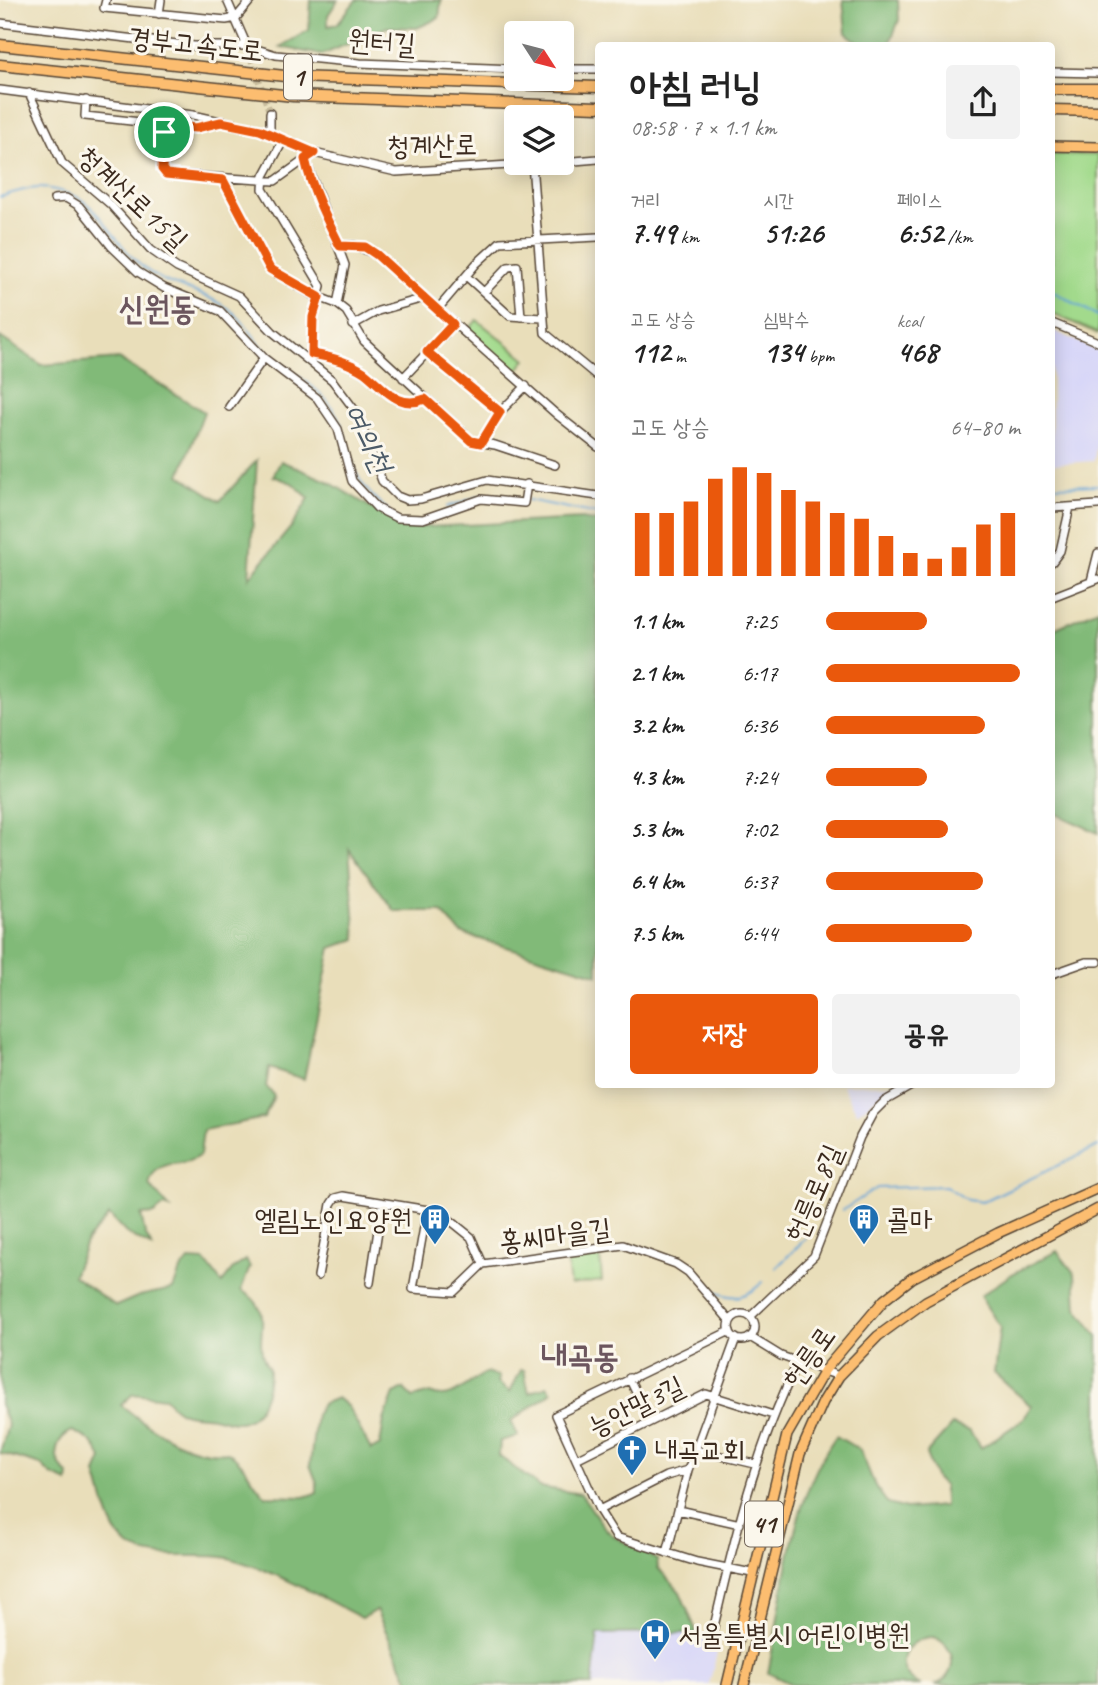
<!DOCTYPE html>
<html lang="ko">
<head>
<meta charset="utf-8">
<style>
	:root { --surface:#fff; --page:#f2f2f2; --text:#222; --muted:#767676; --accent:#ea580c }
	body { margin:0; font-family:Caveat,"Poor Story",sans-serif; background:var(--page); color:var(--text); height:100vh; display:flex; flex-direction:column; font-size:26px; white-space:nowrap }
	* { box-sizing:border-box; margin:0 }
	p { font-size:23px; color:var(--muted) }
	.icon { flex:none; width:38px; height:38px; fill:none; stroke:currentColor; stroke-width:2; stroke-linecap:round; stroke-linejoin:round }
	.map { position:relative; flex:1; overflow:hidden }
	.panel { position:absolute; left:595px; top:42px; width:460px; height:1046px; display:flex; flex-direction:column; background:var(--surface); border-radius:7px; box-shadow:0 4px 18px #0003 }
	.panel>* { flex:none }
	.needle { width:46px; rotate:126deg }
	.buttons { position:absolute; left:504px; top:21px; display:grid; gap:14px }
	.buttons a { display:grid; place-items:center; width:70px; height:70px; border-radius:7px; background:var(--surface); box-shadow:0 4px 18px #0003; font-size:35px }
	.pin { position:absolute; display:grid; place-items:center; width:60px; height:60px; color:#fff; margin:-30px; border:4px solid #fff; border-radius:50%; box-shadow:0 2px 7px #0007 }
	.round { display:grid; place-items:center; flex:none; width:74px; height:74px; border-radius:7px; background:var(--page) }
	.headline { display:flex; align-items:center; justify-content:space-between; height:119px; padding:0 35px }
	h1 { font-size:38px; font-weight:800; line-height:52px }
	.stats { display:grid; grid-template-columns:repeat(3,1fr); gap:10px; height:119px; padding:7px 35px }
	.stats div { display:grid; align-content:center }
	.stats b { font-size:30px; font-weight:800 }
	.stats small { font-size:19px; font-weight:400 }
	.stats p { font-size:19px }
	.chart { height:196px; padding:14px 35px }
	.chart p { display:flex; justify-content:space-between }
	.chart svg { width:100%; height:126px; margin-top:7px; stroke:var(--accent); stroke-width:6 }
	.primary-button { display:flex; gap:14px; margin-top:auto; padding:14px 35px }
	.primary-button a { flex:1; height:80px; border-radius:7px; background:var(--accent); color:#fff; font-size:28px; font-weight:800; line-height:80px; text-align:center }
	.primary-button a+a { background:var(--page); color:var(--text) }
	ul { padding:0 35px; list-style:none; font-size:23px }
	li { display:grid; grid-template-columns:112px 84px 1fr; align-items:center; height:52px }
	li i { height:18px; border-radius:9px; background:var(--accent) }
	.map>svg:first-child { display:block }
</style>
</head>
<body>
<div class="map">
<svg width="1098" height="1685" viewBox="0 0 1098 1685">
	<rect width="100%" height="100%" fill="#fbf7ec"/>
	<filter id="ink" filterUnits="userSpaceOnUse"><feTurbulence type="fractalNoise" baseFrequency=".0143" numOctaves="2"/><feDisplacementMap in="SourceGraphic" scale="14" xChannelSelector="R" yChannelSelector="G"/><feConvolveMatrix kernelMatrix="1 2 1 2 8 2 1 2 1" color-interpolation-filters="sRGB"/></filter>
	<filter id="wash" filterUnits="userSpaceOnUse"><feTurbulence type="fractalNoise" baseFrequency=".00686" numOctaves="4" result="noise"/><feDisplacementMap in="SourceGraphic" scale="28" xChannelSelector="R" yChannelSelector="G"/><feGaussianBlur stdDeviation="1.57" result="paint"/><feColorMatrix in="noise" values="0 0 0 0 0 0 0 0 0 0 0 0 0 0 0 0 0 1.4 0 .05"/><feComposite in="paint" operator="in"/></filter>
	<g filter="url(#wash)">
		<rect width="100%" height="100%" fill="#e9deba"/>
		<path fill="#d8d7f8" d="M1052 330 1098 351V435L1094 461 1052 464Z
			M842 1085H893L857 1113Z
			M697 1633 721 1637 709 1685H592L598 1634Z"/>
		<path fill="#a2da8c" stroke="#6e8255" stroke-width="2" d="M1052 154 1098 155V334L1052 313Z
			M477 320 526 359 516 372 466 332Z
			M600 1257 602 1281 570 1285 567 1261Z"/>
		<path fill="#81ba78" stroke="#5e724b" stroke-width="2" d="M311 0H338L328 15V26L337 24 356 0H441L439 18 417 28 387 27 322 55 280 47 309 30Z
			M843 0H898L899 20 889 45H862L846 33Z
			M0 337 42 365 119 359 204 412 180 475 220 501 257 460 249 578 292 526 309 498 292 483 273 476 281 461 327 481 405 528 582 519 598 522V975L461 933 441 911H394L349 849 356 939 331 948 304 1079 269 1068 266 1086 274 1096 264 1118 203 1130 200 1155C182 1170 156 1155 149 1185L170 1208 164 1206 154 1214 141 1215 145 1234 152 1247 126 1233 109 1215 87 1240 73 1276 116 1306 139 1296 173 1289 179 1273 189 1260 205 1261 222 1283 233 1269 246 1260 250 1267 241 1290C282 1314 247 1336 269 1369 269 1388 262 1418 240 1422 231 1423 222 1419 213 1417 190 1414 181 1418 165 1398L133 1394 121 1405C149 1428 190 1457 228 1452 246 1463 251 1482 266 1496L304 1497 317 1493V1483L310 1465 316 1414 322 1404 337 1398 348 1407 371 1450 380 1445 384 1420 394 1394 404 1389 413 1398 430 1393C451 1404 467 1382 486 1373L499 1377 498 1383 510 1392 521 1370H524L529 1393 547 1386 552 1392 511 1421 518 1436 500 1441 499 1456 540 1487 581 1494C610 1534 603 1536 652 1553L651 1557 657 1560 658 1568 680 1592 697 1633 598 1634 592 1685H411L376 1610 362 1618C321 1597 279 1573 235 1560 204 1550 157 1564 129 1546 109 1534 103 1494 96 1473L102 1459C95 1443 88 1438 72 1431 52 1441 52 1462 69 1475L68 1482 51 1475 41 1465 0 1453 8 1425 0 1404Z
			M1098 609V833L1052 812V630Z
			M1057 1251 1075 1274 1077 1308 1098 1336V1685H935C959 1676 957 1645 933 1637 902 1638 890 1673 921 1685H793L768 1673C784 1595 789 1502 836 1436L860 1450 875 1486 888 1504 906 1509 944 1506V1486L936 1479 926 1454 952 1425 969 1431 981 1448 1024 1419 1031 1406 994 1373 1000 1327 980 1296 1012 1274Z"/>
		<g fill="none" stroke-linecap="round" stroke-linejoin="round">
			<path stroke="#65a4d7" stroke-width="2" d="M0 197C31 186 45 184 77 197 98 207 118 245 138 263 167 289 192 286 223 305 242 316 251 335 266 351 286 371 314 382 331 406 345 425 345 443 353 465 359 484 373 498 388 510
				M1052 291 1098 316
				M1052 486 1098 485
				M528 500 598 514
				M447 507 484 495 516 499
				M843 1210 877 1188 946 1186 967 1200 982 1202 1098 1146
				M776 1268 806 1238
				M714 1292C737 1300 745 1298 763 1282"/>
		</g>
	</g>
	<g filter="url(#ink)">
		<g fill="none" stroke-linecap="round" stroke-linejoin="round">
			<path stroke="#c6ba9b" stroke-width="7" stroke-dasharray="7 3.5" stroke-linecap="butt" d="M247 46 270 113"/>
			<g stroke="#554535" stroke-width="10">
				<path id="minor" d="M106 0 104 8 226 20 236 18 251 0
					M227 0 247 46
					M159 14 161 0
					M0 23 194 46H247L276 55 360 63 516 69
					M562 69H598
					M1052 72 1098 73
					M0 90 193 115 260 130 314 153 396 172 543 163
					M29 93 62 163 110 204 151 250 177 268 239 296 273 332 332 380 357 413 382 481 397 496 407 500 421 499 487 480 598 496
					M86 100 85 116 196 128 217 123
					M270 113V135
					M164 125 162 169 166 174 275 181 314 153
					M283 141 264 176 263 189 321 286 313 317 312 354 308 359
					M305 159 345 265 337 304
					M562 162 598 159
					M532 163 545 333 598 377
					M223 179 270 269 311 294 337 304 346 311 364 341 472 441 495 445 555 465
					M54 199 66 198 79 206 112 247 138 272 164 288 220 311 264 358 317 398 338 429 352 481 377 508 397 518 423 519 481 499 524 503 527 484
					M340 246 354 245 377 255 556 414 598 447
					M466 276 510 316 542 318
					M484 292 508 267 517 266 521 317
					M437 310 476 264 500 242 598 237
					M1052 323 1098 342
					M353 325 378 311 424 298
					M427 352 500 412
					M312 354C330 357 349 362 364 373 385 388 397 411 425 399
					M403 378 454 324
					M229 407 264 358
					M481 443 500 412 526 386
					M1052 508 1098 505
					M1052 562 1060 551 1070 507
					M1091 581 1098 553
					M1052 597 1098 579
					M1052 974 1086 962H1098
					M427 1210 413 1289 454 1292 483 1264
					M318 1276 331 1204 335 1198 343 1196 440 1212 471 1237 483 1264 623 1245 676 1264 688 1272 730 1321
					M370 1283 382 1204
					M729 1327a13 13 0 1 1 26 0a13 13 0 1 1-26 0Z
					M751 1316 814 1256 860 1137 873 1113 885 1101 913 1085
					M730 1331 556 1415 599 1510 616 1537 697 1562 752 1573
					M750 1337 781 1356 839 1376
					M629 1378 650 1421
					M696 1450 755 1464
					M576 1459 706 1394 773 1415
					M599 1510 666 1476 688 1470
					M678 1510 740 1524
					M667 1553 688 1470 736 1338
					M713 1631C734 1539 756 1447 798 1362"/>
			</g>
			<g stroke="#554535" stroke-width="12">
				<path id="major" d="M1052 146 1098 147
					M727 1685 787 1435 824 1371 884 1300 912 1278 998 1233 1098 1188
					M744 1685 800 1454 823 1402 839 1376 878 1336 926 1301 1098 1209"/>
			</g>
			<g stroke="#554535" stroke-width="13">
				<path id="highway" d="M0 45 294 77 598 87
					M0 65 293 96 598 107
					M1052 89H1098
					M1052 110 1098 111"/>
			</g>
			<use href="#minor" stroke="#fff" stroke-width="7"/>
			<use href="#major" stroke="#fcbd6f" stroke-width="9"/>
			<use href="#highway" stroke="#fcbd6f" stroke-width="10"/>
		</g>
	</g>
	<g fill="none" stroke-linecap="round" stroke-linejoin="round" filter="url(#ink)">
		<g stroke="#fff" stroke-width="14">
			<path id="route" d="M221 122 260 130 314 153 305 159C312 190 326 218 340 246L365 247 377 255 453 324 427 352 500 412 481 443 471 441 425 399C397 410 385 388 364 372 349 362 330 357 312 354L313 317 319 297 270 269 223 180 166 174 162 169 164 125 196 128Z"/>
		</g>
		<use href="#route" stroke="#ea580c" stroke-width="9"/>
	</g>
	<defs>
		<g id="building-pin" transform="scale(1.575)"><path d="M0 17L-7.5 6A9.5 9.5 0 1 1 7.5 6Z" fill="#1f6fb2" stroke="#fbf7ec"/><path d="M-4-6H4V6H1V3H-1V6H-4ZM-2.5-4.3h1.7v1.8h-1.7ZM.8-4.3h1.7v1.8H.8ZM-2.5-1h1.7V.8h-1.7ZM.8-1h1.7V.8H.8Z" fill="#fff"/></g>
		<g id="church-pin" transform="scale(1.575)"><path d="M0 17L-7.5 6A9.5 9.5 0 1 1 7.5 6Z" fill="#1f6fb2" stroke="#fbf7ec"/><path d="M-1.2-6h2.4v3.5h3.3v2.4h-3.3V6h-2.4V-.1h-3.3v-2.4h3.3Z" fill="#fff"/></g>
		<g id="hospital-pin" transform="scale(1.575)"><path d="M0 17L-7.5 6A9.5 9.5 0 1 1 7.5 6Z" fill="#1f6fb2" stroke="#fbf7ec"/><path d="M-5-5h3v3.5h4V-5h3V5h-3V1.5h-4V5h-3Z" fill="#fff"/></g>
	</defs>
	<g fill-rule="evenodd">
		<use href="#building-pin" x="435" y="1219"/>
		<use href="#building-pin" x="864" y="1219"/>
		<use href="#church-pin" x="632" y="1450"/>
		<use href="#hospital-pin" x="655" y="1634"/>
	</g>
	<g text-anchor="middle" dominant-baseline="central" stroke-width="6" stroke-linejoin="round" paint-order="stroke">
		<g fill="#fbf7ec" stroke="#75685c" stroke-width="2">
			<rect x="284" y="54.5" width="28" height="45" rx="5"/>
			<rect x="745" y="1501.5" width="38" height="45" rx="5"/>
		</g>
		<g font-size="26" font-weight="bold" fill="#3b2a1e">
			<text x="298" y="77">1</text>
			<text x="764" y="1524">41</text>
		</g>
		<g font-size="28" fill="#3b2a1e" stroke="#fbf7ec">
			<text transform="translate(382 42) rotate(4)">원터길</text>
			<text transform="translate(196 44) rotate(6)">경부고속도로</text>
			<text transform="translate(432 145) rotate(-1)">청계산로</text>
			<text transform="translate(133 198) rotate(43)">청계산로15길</text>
			<text transform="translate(814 1193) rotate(-67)">헌릉로8길</text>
			<text transform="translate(555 1235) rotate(-7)">홍씨마을길</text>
			<text transform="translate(809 1357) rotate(-55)">헌릉로</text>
			<text transform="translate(636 1406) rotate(-26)">능안말3길</text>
		</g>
		<g font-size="28" fill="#3b2a1e" stroke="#fbf7ec" text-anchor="start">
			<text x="412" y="1219" text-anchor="end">엘림노인요양원</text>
			<text x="887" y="1219">콜마</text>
			<text x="655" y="1450">내곡교회</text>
			<text x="678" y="1634">서울특별시 어린이병원</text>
		</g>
		<g font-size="30" font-style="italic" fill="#4c5b68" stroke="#fbf7ec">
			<text transform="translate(368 438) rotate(64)">여의천</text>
		</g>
		<g font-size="32" font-weight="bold" fill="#6c565e" stroke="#fbf7ec">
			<text x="157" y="308">신원동</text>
			<text x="580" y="1356">내곡동</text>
		</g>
	</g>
</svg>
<div class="buttons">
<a><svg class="needle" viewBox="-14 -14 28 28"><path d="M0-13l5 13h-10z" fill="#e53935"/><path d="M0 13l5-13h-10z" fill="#767676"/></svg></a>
<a><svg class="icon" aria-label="layers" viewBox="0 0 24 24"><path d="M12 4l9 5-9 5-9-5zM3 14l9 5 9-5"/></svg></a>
</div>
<div class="pin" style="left:164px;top:132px;background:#1e9e55"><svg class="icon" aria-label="arrive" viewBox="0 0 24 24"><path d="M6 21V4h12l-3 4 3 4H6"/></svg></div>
<section class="panel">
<div class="headline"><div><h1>아침 러닝</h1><p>08:58 · 7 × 1.1 km</p></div><a class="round"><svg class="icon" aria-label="share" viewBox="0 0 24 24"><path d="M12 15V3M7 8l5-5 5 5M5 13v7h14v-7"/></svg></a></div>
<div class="stats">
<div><p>거리</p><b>7.49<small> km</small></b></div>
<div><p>시간</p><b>51:26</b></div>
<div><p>페이스</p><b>6:52<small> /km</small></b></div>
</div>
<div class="stats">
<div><p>고도 상승</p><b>112<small> m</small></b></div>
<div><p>심박수</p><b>134<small> bpm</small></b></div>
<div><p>kcal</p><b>468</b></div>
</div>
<div class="chart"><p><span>고도 상승</span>64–80 m</p>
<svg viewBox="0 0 160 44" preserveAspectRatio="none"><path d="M5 44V22M15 44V22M25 44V18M35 44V10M45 44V6M55 44V8M65 44V14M75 44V18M85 44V22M95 44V24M105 44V30M115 44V36M125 44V38M135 44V34M145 44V26M155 44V22"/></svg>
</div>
<ul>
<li><b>1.1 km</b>7:25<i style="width:52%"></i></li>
<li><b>2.1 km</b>6:17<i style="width:100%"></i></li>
<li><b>3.2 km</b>6:36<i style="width:82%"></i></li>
<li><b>4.3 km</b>7:24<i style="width:52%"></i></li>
<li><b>5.3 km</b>7:02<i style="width:63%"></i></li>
<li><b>6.4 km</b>6:37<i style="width:81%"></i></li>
<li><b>7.5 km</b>6:44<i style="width:75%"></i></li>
</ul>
<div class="primary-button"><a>저장</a><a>공유</a></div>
</section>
</div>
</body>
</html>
